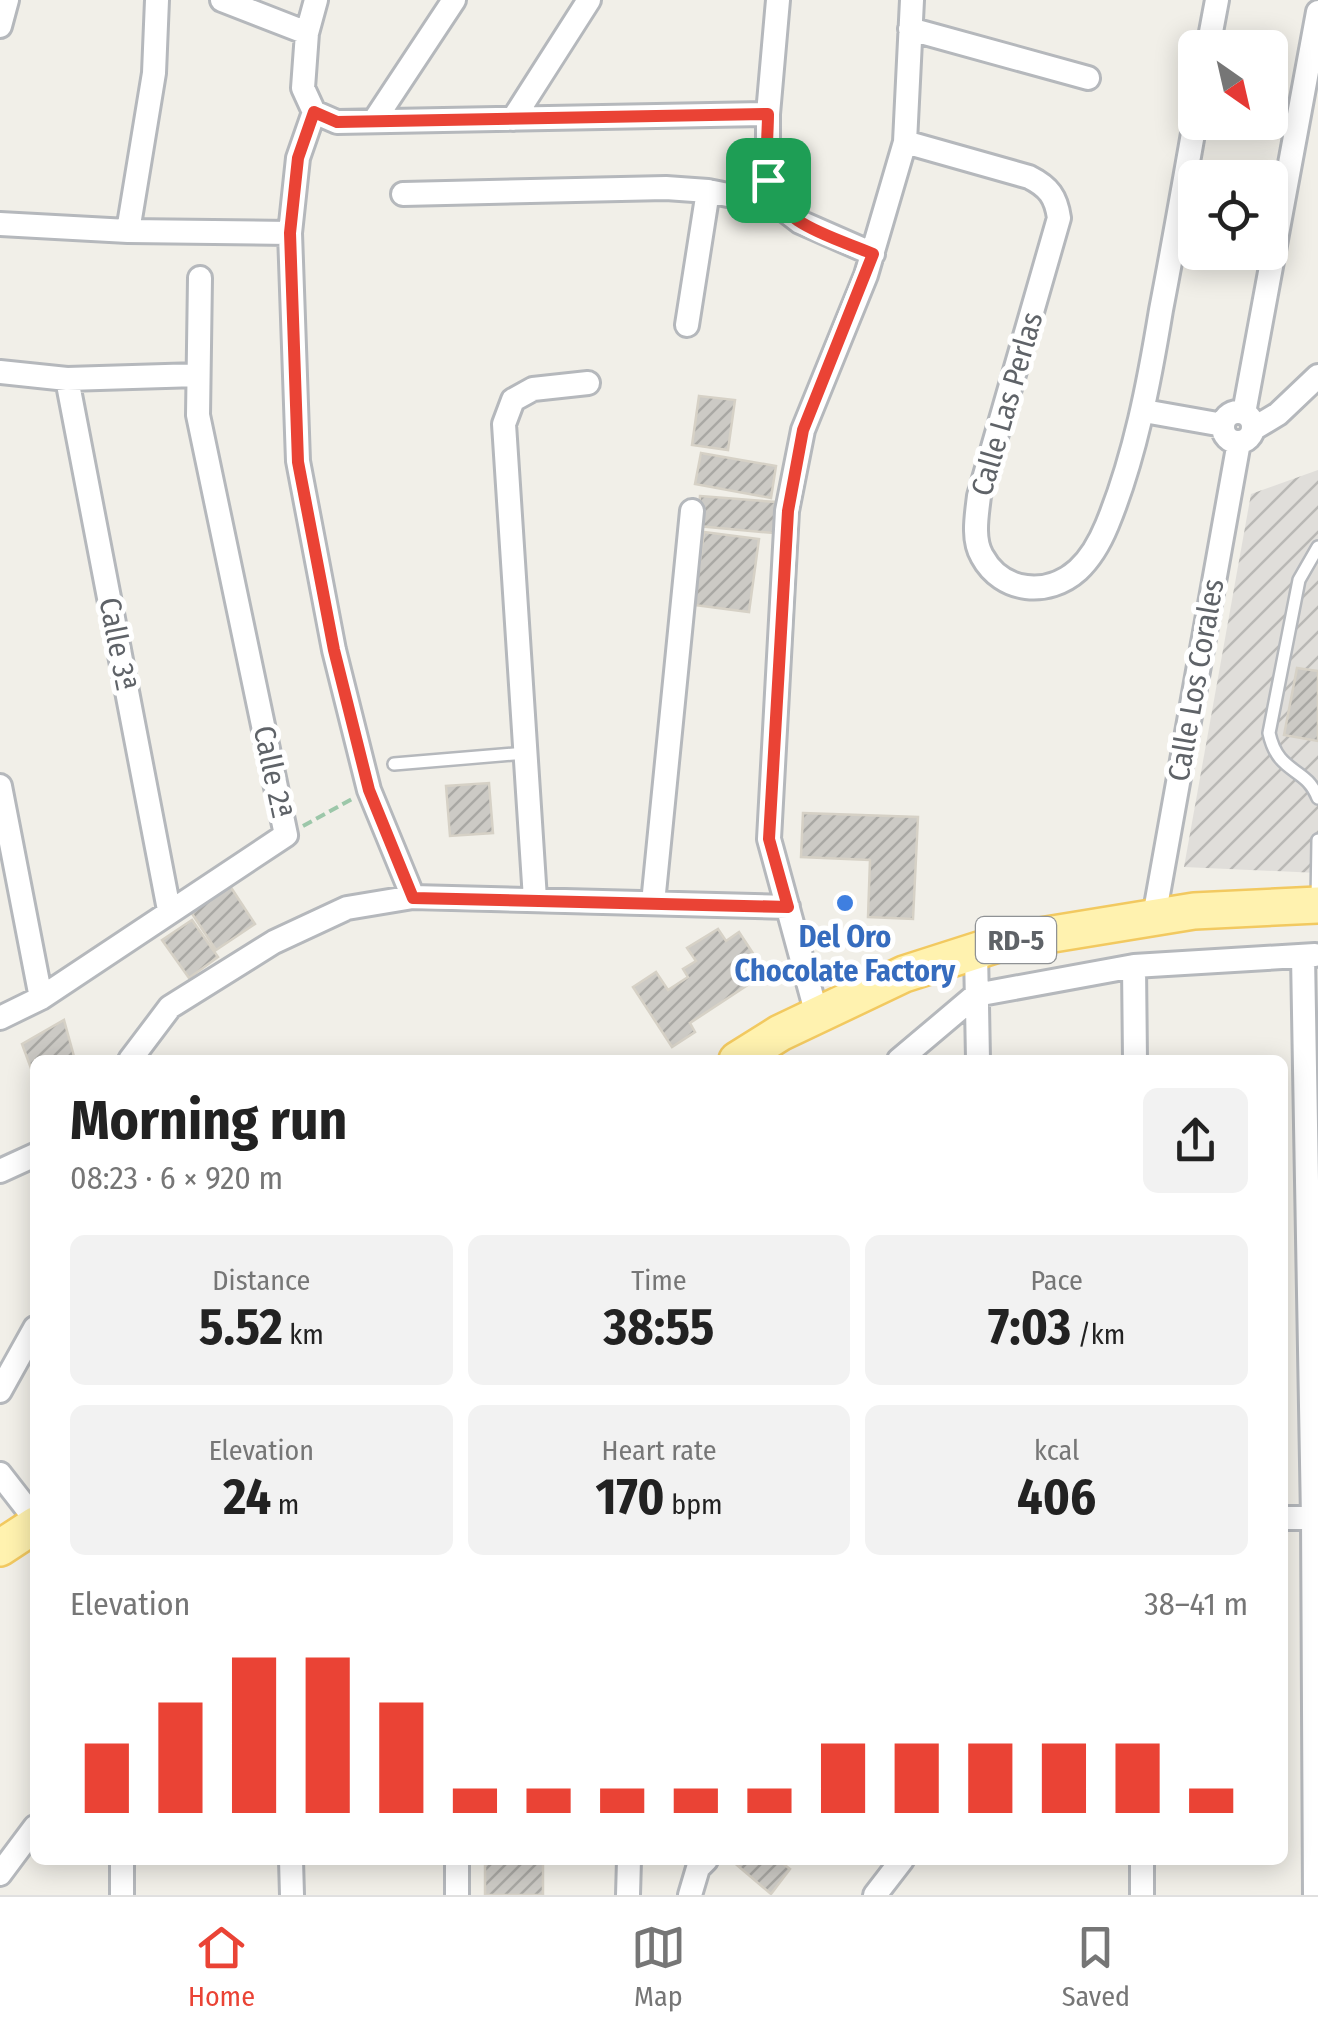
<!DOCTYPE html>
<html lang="en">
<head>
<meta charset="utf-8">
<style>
	:root { --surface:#fff; --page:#f2f2f2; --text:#222; --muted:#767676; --line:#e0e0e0; --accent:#ea4335 }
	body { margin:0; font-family:"Fira Sans Condensed",sans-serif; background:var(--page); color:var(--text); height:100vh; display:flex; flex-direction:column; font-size:38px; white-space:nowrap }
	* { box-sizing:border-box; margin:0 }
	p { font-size:32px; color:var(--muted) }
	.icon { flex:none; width:55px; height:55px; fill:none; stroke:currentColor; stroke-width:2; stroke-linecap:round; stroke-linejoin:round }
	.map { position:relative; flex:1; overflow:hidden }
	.drawer { position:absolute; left:30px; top:1055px; width:1258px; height:810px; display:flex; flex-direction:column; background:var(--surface); border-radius:15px; box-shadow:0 5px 25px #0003 }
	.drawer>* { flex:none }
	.needle { width:65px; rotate:146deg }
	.controls { position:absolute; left:1178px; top:30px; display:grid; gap:20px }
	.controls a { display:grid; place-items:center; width:110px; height:110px; border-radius:15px; background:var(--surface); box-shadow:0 5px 25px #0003; font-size:50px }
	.pin { position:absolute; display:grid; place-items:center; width:85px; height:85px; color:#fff; margin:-42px; border-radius:20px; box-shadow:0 5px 15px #0006 }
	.round { display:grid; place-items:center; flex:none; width:105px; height:105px; border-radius:15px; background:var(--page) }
	.head { display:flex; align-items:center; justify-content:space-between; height:170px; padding:0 40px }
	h1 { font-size:55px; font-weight:700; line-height:75px }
	.figures { display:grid; grid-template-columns:repeat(3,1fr); gap:15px; height:170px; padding:10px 40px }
	.figures div { display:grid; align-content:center; border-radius:15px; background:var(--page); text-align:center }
	.figures b { font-size:50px; font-weight:700 }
	.figures small { font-size:28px; font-weight:400 }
	.figures p { font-size:28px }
	.chart { height:280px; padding:20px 40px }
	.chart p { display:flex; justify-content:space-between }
	.chart svg { width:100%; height:180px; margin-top:10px; stroke:var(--accent); stroke-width:6 }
	.tab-bar { display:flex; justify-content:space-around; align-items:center; height:140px; border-top:2px solid var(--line); background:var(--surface); font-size:28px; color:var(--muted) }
	.tab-bar a { display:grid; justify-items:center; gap:5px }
	.tab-bar .current { color:var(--accent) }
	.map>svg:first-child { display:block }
</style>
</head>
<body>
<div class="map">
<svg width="1318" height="1895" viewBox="0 0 1318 1895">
	<defs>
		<pattern id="industrial-furrows" width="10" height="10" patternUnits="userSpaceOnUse" patternTransform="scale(2.5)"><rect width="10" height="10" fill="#e0deda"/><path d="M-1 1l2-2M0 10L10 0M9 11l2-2" fill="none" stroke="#b9b8b5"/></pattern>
		<pattern id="building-hatch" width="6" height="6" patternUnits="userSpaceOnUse" patternTransform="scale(2.5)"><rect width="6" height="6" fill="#cccac5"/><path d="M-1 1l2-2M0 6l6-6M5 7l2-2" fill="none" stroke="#a9a8a4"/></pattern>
	</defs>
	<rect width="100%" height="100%" fill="#f1efe8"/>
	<path fill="url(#industrial-furrows)" d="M1318 470V873L1184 867 1251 494Z"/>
	<path fill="url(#building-hatch)" stroke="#d6d1c6" stroke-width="2.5" d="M699 396 735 400 728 450 692 445Z
		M701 453 776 466 771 498 695 484Z
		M700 496 776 502 773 533 698 526Z
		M704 532 759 539 749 612 694 605Z
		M1297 668 1318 671V741L1284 735Z
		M489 783 493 833 450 836 446 786Z
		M803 813 918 817 913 919 868 917 870 860 801 857Z
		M230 886 255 924 216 950 191 912Z
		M192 920 218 957 189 978 162 940Z
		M718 929 726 941 739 932 766 973 690 1023 695 1032 672 1047 633 987 656 972 668 990 688 977 683 969 696 961 687 948Z
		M64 1020 75 1060H35V1079L22 1044Z
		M485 1860H543V1895H485Z
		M731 1860H778L790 1869 771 1894Z"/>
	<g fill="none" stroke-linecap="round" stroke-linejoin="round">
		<g stroke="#b5b8bc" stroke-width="16">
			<path id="service" d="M1318 547 1299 580 1269 733C1278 775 1306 766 1318 798
				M394 764 526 753
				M1317 901 1318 840"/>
		</g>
		<g stroke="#b5b8bc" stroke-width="28">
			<path id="minor" d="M222 0 307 33
				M778 0 768 114V180L778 205 800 222 873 254
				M0 26 7 0
				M910 29 1088 78
				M1208 48 1217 0
				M314 112 337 122 768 114
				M513 119 589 0
				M374 121 454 0
				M905 142 1029 177C1049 187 1056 197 1059 218L979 496C977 514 972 539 982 556 1002 593 1048 597 1078 570 1092 557 1100 542 1107 525 1135 457 1149 383 1161 310 1173 248 1184 185 1195 122
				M403 194 666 188 708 191
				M0 224 128 231 290 233 298 461 334 650 369 790 413 897
				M128 231 154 73 157 0
				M290 233 298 158 314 112 303 88 307 33 316 0
				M687 325 708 191 778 205
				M0 372 67 379 198 375
				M67 379 169 910
				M1144 411 1223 425
				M1223 427a15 15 0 1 1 30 0a15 15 0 1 1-30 0Z
				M1244 413 1318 12
				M1253 429 1278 414 1318 376
				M0 786 41 998
				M535 899 504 424 513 400 533 389 588 383
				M653 903 692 511
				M1154 917 1239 442
				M976 951 978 1060
				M1303 956 1313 1518 1315 1895
				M1134 966 1135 1060
				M817 1015 769 839 787 511 803 430 866 275 905 142 912 0
				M0 1018 41 998 286 835 198 415 200 278
				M130 1060 170 1007 274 942 347 908 413 897 788 907
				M899 1060 976 995 1134 966 1315 955
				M0 1171 35 1155
				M0 1391 35 1328
				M0 1474 35 1519
				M1282 1518H1318
				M122 1860V1895
				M291 1860 292 1895
				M1142 1860V1895
				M0 1874 35 1827
				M457 1895V1860
				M628 1895 629 1860
				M690 1895 698 1868 706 1860
				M875 1895 902 1860"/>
		</g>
		<g stroke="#f2c960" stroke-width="40">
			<path id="primary" d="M737 1060 780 1033 904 974 1004 942 1194 911 1318 905
				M0 1548 35 1525"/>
		</g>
		<path stroke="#9cc7a9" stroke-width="4" stroke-dasharray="10 5" stroke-linecap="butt" d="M303 826 352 799"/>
		<use href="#service" stroke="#fff" stroke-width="11"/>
		<use href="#minor" stroke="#fff" stroke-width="22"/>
		<use href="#primary" stroke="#fff2af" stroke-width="35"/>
	</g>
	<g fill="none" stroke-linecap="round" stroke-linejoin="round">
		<g stroke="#fff" stroke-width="20">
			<path id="route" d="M314 112 337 122 768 114C768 134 765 157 768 178 774 224 837 238 873 254L803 430 788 511 769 839 788 907 413 898 369 790 334 650 298 462 290 233 298 158Z"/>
		</g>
		<use href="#route" stroke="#ea4335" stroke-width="12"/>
	</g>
	<circle fill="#3f7fe0" stroke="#fff" stroke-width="4" cx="845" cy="903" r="10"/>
	<g text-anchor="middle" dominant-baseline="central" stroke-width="10" stroke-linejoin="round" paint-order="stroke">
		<rect fill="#fff" stroke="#8f9295" stroke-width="2.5" x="976" y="917" width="80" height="46" rx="8"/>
		<g font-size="28" font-weight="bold" fill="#5f6368">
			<text x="1016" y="940">RD-5</text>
		</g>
		<g font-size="30" fill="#5f6368" stroke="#fff">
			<text transform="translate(1007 404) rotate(-74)">Calle Las Perlas</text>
			<text transform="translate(118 644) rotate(79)">Calle 3ª</text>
			<text transform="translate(1196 680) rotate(-80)">Calle Los Corales</text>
			<text transform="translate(273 772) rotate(78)">Calle 2ª</text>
		</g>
		<g font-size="30" font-weight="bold" fill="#366cbe" stroke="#fff">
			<text x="845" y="937">Del Oro<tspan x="845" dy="34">Chocolate Factory</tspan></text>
		</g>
	</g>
</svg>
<div class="controls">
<a><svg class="needle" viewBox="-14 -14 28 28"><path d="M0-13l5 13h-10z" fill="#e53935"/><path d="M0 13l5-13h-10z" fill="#767676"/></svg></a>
<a><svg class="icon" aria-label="locate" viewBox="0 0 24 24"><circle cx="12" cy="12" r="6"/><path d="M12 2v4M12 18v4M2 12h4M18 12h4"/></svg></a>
</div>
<div class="pin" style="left:768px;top:180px;background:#1e9e55"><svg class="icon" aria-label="arrive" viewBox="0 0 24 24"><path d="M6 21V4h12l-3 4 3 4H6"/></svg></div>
<section class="drawer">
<div class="head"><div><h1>Morning run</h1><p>08:23 · 6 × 920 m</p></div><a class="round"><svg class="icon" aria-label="share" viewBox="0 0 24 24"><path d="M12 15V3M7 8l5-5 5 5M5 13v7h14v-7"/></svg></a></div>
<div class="figures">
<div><p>Distance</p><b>5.52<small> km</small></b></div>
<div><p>Time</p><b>38:55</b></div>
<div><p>Pace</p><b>7:03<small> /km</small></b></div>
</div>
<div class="figures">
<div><p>Elevation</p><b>24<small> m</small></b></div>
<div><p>Heart rate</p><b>170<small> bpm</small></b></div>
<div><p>kcal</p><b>406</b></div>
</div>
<div class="chart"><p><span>Elevation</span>38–41 m</p>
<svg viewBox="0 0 160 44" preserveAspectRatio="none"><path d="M5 44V27M15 44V17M25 44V6M35 44V6M45 44V17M55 44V38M65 44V38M75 44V38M85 44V38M95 44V38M105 44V27M115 44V27M125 44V27M135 44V27M145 44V27M155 44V38"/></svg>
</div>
</section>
</div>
<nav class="tab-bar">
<a class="current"><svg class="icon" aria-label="home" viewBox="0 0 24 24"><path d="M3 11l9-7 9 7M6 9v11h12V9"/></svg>Home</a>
<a><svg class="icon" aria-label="map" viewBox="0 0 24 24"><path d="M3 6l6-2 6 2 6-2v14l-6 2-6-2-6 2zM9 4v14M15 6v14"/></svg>Map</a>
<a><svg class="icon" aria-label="saved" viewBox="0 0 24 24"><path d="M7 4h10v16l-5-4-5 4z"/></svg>Saved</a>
</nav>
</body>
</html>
